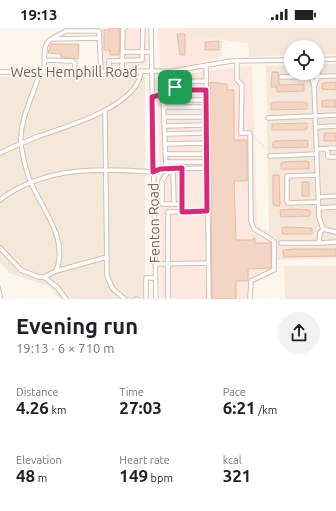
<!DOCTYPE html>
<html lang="en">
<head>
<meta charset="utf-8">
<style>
	:root { --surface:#fff; --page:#f2f2f2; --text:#202124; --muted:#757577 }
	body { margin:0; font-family:Ubuntu,sans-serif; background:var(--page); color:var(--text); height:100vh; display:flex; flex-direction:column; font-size:15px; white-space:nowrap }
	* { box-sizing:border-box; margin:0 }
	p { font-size:13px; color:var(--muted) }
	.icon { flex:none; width:22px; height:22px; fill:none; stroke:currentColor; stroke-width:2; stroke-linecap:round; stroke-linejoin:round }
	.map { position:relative; height:271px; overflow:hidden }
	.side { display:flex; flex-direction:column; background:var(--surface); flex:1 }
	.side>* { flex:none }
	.tools { position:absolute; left:284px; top:12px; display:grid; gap:8px }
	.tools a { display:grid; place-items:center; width:40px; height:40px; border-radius:50%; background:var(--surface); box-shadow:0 2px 6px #0003; font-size:20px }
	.pin { position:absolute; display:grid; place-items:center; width:34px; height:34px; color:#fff; margin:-17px; border-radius:8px; box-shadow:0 2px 6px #0006 }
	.round { display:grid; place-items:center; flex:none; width:42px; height:42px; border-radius:21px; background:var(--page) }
	.summary { display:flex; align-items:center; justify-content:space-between; height:68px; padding:0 16px }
	h1 { font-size:22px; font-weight:700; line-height:30px }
	.stats { display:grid; grid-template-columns:repeat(3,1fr); gap:6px; height:68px; padding:4px 16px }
	.stats div { display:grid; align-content:center }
	.stats b { font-size:17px; font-weight:700 }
	.stats small { font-size:11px; font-weight:400 }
	.stats p { font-size:11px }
	.status { display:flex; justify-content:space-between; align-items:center; height:28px; padding:0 20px; background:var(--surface); direction:ltr }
	.status svg { height:11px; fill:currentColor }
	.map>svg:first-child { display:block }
</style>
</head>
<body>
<div class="status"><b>19:13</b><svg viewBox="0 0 49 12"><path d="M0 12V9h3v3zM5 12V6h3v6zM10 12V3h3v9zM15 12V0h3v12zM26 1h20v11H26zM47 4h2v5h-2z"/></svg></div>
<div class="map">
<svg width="336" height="271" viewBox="0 0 336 271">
	<rect width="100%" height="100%" fill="#fdf6ec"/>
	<path fill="#f5e8da" d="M190 0H336V26L317 27V19H291V27L249 29 248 15 190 8Z
		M317 36H336V230L276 232 277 209 269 204 266 38 291 37V45H317Z
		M0 49H145V271H60L48 258 9 245 0 234Z
		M284 238H336V271H285Z"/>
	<path fill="#fde8e0" d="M102 0H146L147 35 145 38H103Z
		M158 0H190V8L222 12V28L185 39H160Z
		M252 38 257 197 277 209 275 243 252 256 253 271H161L158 48 201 44 234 39Z"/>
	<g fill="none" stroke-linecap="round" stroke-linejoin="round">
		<path stroke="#a5d3da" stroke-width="1" d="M0 258 3 271"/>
	</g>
	<path fill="#f3d5c3" stroke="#e6bba3" d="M110 0H120L119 27H110V22H104V2H110Z
		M177 6H185V27H180Z
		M219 13V22H205V14Z
		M51 16H79L78 31 61 29V26L48 25Z
		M272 44H278L279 57 304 56V63L277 64V59H271Z
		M210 54 227 56V62H234V112H247V153H234L236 212H253V210H255V215H271V240L248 241V253H236V271H212Z
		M336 54V62L322 61V55Z
		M326 72H336V79H322V73Z
		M274 74H303L307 75V81L271 82V76Z
		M307 95V101L304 102H272V96Z
		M326 105H336V113H324V106Z
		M305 112 308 113V119L273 120V114L276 113Z
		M307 133 309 134V140L307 141H281V135L283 134Z
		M273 147H279L280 178H274L273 175Z
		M302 154H309V168H302Z
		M293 181 310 182V188L281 189 280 182Z
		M285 199 312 200V206H283L282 200Z
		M294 221H336V228L284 229 283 222Z"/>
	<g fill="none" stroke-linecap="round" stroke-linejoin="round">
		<g stroke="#d1beb0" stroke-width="5.5">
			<path id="minor" d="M151 0 156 271
				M51 11 66 3H99L101 43
				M123 24H151
				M45 32 72 33 75 35 74 43
				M317 32 336 31
				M237 33V52L242 57 241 105H250L251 193 254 201 274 213V242L251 253 250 271
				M206 38 209 271
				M40 43C34 68 19 90 21 116 23 130 26 143 31 155 43 182 69 212 56 243
				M44 43C45 33 42 16 51 11L100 10
				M109 43V33L142 32 143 0
				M122 43 123 1 125 0
				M0 44 173 43 231 33 291 32
				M310 45 314 58 319 189 323 201 336 204
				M281 49 336 48
				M175 54 180 43
				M181 54 182 72H206
				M314 58 318 48V32
				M182 62H206
				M164 64 182 58
				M163 66 165 58 173 54 206 53
				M152 69 163 66 166 141
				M164 72H182
				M164 79H206
				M105 83 107 248 113 261 125 271
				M164 89H206
				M268 90 336 87
				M164 98 206 97
				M316 99 336 98
				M165 106 206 105
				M165 116 207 115
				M317 121 336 120
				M327 121 328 129H336
				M0 125C13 119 26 113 39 108 66 99 139 78 141 43
				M165 126H207
				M270 128 317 126
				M166 134H207
				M182 141V184
				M317 147 287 148V173L288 175 318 174
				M318 169 336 168
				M0 172C43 138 102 140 153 144L160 141 207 140
				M174 176H162V153L168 144H173L174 176H182
				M319 180 336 179
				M281 215H319L320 205 323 201
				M319 215 336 214
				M0 220 21 242 39 249H44L56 243 107 229
				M155 236 208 235
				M44 249 58 260 66 271
				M136 271H137
				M146 271V250H155
				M168 271V184L207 183"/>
		</g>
		<path stroke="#d9b8a5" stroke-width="1" stroke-dasharray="1 3" stroke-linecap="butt" d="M254 109 268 122"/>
		<use href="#minor" stroke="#fff" stroke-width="3.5"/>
	</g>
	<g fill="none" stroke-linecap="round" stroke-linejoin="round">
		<g stroke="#fff" stroke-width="8">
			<path id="route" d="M182 58V62H206L207 183 182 184V140L160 141 153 144 152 69 164 66V64C170 63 175 59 182 58Z"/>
		</g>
		<use href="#route" stroke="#db2777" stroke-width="5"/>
	</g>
	<g text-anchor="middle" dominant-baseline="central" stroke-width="3" stroke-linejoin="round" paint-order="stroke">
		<g font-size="14" fill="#7a5c4d" stroke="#fffaf3">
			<text x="74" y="44">West Hemphill Road</text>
			<text transform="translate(154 195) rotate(-91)">Fenton Road</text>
		</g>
	</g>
</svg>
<div class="tools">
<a><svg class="icon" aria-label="locate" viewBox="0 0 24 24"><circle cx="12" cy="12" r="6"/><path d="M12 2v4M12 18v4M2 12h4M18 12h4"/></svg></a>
</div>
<div class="pin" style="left:175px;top:59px;background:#1e9e55"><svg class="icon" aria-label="arrive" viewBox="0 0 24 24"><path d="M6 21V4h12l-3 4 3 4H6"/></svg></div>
</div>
<section class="side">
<div class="summary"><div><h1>Evening run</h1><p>19:13 · 6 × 710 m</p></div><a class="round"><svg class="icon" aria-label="share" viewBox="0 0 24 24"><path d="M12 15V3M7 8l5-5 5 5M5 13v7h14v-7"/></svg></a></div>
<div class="stats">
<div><p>Distance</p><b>4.26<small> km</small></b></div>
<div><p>Time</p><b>27:03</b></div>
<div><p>Pace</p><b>6:21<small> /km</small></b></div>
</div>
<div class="stats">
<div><p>Elevation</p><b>48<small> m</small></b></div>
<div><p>Heart rate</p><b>149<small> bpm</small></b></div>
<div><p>kcal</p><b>321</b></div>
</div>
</section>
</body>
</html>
